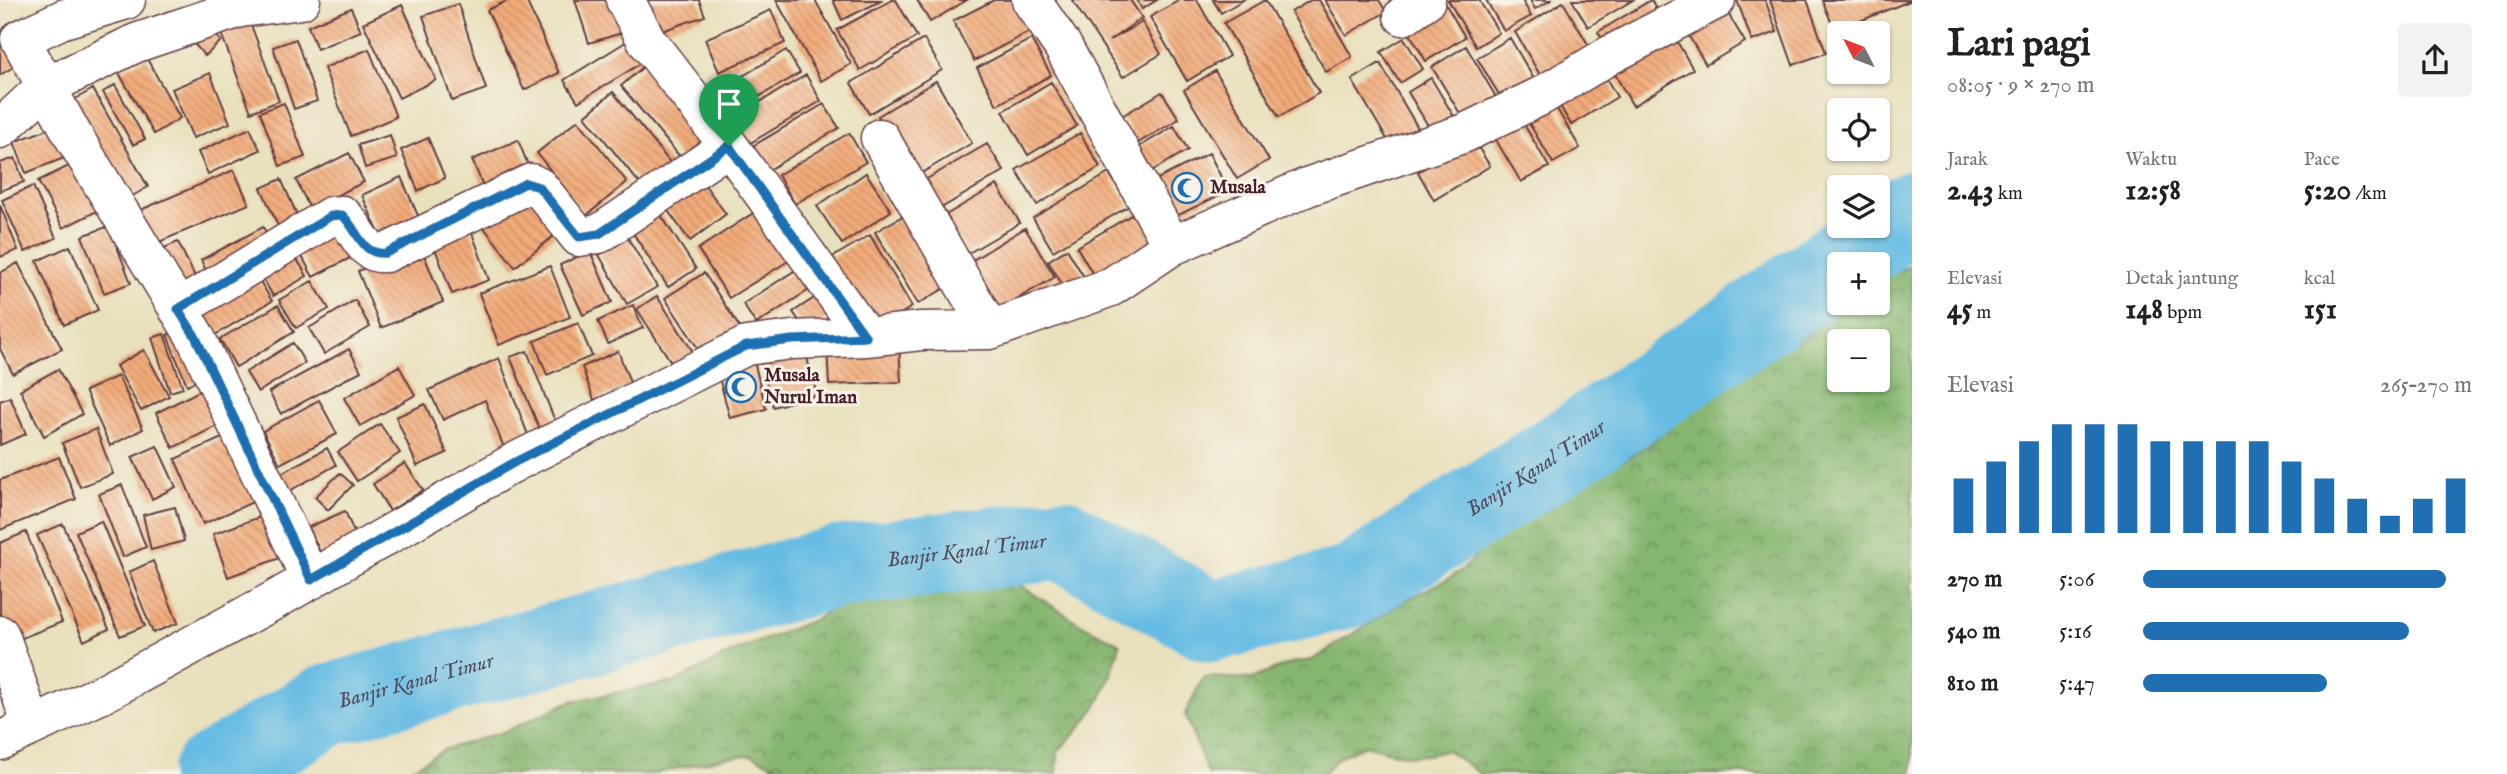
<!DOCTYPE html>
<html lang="id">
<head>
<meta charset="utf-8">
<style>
	:root { --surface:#fff; --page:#f2f2f2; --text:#202124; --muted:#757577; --accent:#1f6fb2 }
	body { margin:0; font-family:"IM FELL English",serif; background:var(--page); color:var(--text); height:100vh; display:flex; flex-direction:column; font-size:26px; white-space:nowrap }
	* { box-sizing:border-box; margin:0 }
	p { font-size:23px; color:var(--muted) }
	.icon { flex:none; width:38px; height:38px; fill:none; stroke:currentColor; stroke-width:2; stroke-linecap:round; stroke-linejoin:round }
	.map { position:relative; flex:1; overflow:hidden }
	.sheet { display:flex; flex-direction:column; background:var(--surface); width:595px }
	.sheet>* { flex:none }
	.needle { width:46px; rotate:312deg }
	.buttons { position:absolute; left:1827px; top:21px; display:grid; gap:14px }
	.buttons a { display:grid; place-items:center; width:63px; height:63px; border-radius:7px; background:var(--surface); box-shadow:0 2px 5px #0004; font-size:35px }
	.pin { position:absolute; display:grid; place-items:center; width:60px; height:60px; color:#fff; margin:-72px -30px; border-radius:50% 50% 50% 0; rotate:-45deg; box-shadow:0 0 7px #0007 }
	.pin .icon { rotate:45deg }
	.round { display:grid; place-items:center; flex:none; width:74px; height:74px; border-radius:7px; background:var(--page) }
	.headline { display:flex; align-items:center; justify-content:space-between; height:119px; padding:0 35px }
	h1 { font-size:38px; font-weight:700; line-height:52px }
	.figures { display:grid; grid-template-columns:repeat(3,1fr); gap:10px; height:119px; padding:7px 35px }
	.figures div { display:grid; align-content:center }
	.figures b { font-size:30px; font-weight:700 }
	.figures small { font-size:19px; font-weight:400 }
	.figures p { font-size:19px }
	.chart { height:196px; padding:14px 35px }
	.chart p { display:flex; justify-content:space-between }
	.chart svg { width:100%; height:126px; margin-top:7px; stroke:var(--accent); stroke-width:6 }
	ul { padding:0 35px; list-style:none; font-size:23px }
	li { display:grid; grid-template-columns:112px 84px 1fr; align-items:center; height:52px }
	li i { height:18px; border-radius:9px; background:var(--accent) }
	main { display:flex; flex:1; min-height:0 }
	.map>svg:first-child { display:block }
</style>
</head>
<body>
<main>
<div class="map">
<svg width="1912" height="774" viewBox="0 0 1912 774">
	<defs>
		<pattern id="forest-crowns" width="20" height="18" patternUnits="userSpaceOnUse" patternTransform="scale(1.75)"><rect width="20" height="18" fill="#86b670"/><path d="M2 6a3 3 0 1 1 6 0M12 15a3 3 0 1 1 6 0" fill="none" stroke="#70935c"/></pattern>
		<pattern id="building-back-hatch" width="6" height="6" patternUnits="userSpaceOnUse" patternTransform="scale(1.75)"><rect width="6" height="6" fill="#f3ab7a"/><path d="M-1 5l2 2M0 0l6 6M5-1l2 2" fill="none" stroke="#c78b64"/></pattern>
	</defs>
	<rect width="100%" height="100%" fill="#f7f3e8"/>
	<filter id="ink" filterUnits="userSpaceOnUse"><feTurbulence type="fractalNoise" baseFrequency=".0143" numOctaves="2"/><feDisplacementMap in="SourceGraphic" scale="14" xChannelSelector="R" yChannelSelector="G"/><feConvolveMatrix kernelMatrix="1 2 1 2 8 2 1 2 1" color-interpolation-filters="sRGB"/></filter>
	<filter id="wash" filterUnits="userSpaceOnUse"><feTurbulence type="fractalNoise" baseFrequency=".00686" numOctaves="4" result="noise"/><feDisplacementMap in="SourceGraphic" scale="28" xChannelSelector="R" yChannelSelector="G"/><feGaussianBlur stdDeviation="1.57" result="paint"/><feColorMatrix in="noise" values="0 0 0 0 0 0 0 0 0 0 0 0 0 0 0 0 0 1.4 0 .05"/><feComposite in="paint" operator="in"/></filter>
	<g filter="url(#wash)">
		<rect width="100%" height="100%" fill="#e9e0bd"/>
		<path fill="url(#forest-crowns)" stroke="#686a4e" stroke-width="2" fill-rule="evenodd" d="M1912 266V774H1480L1447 750C1415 761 1397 754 1365 745L1339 757 1323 774H1208L1185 714 1203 677 1252 679 1291 663 1312 660 1408 599 1446 580 1463 569 1493 539 1649 445 1696 402 1808 334 1846 303H1878V279ZM1839 341H1878V380H1839Z
			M929 564 971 566 1010 579 1082 625 1120 644C1107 695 1096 713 1058 751L1057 774H794L751 755 726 757 654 774H402L443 750 506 731 571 701 675 682 733 652 816 619 855 595Z"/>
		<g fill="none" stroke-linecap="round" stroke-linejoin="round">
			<path stroke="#66bce3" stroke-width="82" id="s1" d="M212 774 328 705 837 567 1062 539 1211 621 1350 587 1583 439 1912 212"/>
		</g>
		<g id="blocks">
			<path fill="url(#building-back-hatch)" d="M509 0H526L559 73 524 90 487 10Z
				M575 0H618L628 31 589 43Z
				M647 0H699L705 16 659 32Z
				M776 0H815L851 64 821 81Z
				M833 0H883L842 20Z
				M892 0H896L917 37 860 70 837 30Z
				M917 0H967L930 22Z
				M994 0H1011L1029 32 974 61 953 21Z
				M1072 0H1130L1142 18 1109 41 1142 22 1161 54 1123 77Z
				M1137 0H1157L1142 9Z
				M1180 0H1197L1229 56 1187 81 1150 17Z
				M1213 0H1243L1221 13Z
				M1265 0 1319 93 1279 117 1224 23Z
				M1311 0H1319L1352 57 1326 72 1291 12Z
				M1325 0H1379L1386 12 1346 35Z
				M1448 0H1479L1499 33 1476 47Z
				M1486 0H1522L1531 16 1504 31Z
				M1530 0H1551L1535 9Z
				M1572 0H1633L1588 27Z
				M1651 0 1662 20 1610 51 1598 32Z
				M1737 0H1765L1777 32 1752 41Z
				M1770 0H1807L1826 53 1793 65Z
				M1822 0H1912L1835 31Z
				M1563 2 1589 46 1540 75 1515 32Z
				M458 4 486 89 452 101 423 16Z
				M402 5 436 80 399 98 363 23Z
				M1446 5 1465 37 1426 61 1407 29Z
				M1723 5 1745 42 1706 65 1684 28Z
				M351 8 361 31 317 49 308 26Z
				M771 10 785 43 719 72 705 39Z
				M250 22 279 101 251 112 221 33Z
				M206 24 221 41 205 56 190 39Z
				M1668 26 1693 69 1633 106 1608 62Z
				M0 31 20 63 0 75Z
				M1404 38 1423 69 1400 83 1381 52Z
				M1510 38 1538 86 1506 106 1477 58Z
				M296 39 317 101 294 109 273 47Z
				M924 39 942 70 869 114 851 83Z
				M1031 39 1051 75 997 105 977 68Z
				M629 40 643 62 578 102 564 80Z
				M1466 46 1500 104 1467 125 1432 67Z
				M369 49 396 117 351 136 324 68Z
				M786 50 800 73 731 113 718 91Z
				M146 57 180 118 154 134 119 73Z
				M651 60 715 139 686 164 621 86Z
				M1380 63 1422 135 1394 151 1352 80Z
				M1601 69 1617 97 1571 125 1555 97Z
				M1215 71 1269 160 1237 179 1184 90Z
				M210 73 230 123 193 138 172 89Z
				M806 75 821 101 742 148 726 122Z
				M1431 78 1459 125 1436 139 1408 92Z
				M936 81 972 143 915 177 878 116Z
				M1051 82 1077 126 1028 155 1003 111Z
				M115 85 145 139 133 145 103 92Z
				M93 89 148 187 122 202 67 104Z
				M613 92 673 166 644 189 585 116Z
				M1162 92 1179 119 1138 143 1122 116Z
				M1548 94 1580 148 1553 163 1521 110Z
				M284 103 305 157 280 166 260 112Z
				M824 104 839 128 762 174 746 150Z
				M1518 114 1549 167 1521 182 1490 130Z
				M578 120 627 182 586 216 537 153Z
				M61 124 72 155 26 173 14 142Z
				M1174 126 1188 150 1150 172 1136 149Z
				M250 128 260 150 208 174 198 152Z
				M849 133 866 162 795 204 778 175Z
				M1080 133 1100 167 1037 205 1016 170Z
				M390 135 397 158 365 168 358 145Z
				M428 138 445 178 418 191 401 150Z
				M1473 139 1490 166 1434 200 1418 172Z
				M518 140 532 175 487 195 472 160Z
				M987 144 1004 171 936 211 920 183Z
				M349 153 364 182 310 209 296 180Z
				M1209 153 1228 191 1164 222 1146 185Z
				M15 158 24 182 0 191V163Z
				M77 162 101 209 63 228 38 181Z
				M234 170 249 204 152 245 138 211Z
				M866 173 891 211 842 244 817 206Z
				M1109 173 1129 206 1053 251 1033 218Z
				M401 177 423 227 384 245 362 195Z
				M281 179 302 226 282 235 261 188Z
				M702 181 726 214 690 241 666 208Z
				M997 185 1020 223 967 254 944 216Z
				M33 186 56 238 25 252 2 200Z
				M526 189 560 231 515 267 481 224Z
				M0 205 18 250 0 257Z
				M758 210 790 260 729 298 698 249Z
				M913 210 955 282 918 304 875 232Z
				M1140 210 1160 246 1098 283 1077 247Z
				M659 212 696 269 668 287 631 230Z
				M109 226 131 283 104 293 82 236Z
				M336 226 352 257 313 277 297 247Z
				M263 227 274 248 211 281 201 260Z
				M1025 228 1055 277 996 311 968 263Z
				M471 230 489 280 452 294 433 243Z
				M870 235 912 307 868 333 826 261Z
				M628 238 657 287 627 304 599 255Z
				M178 242 201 289 179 300 155 252Z
				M420 245 443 302 381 328 358 271Z
				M70 246 98 310 64 325 37 261Z
				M290 248 307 276 273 296 257 268Z
				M1067 249 1087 282 1068 294 1048 261Z
				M590 251 612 302 583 315 560 265Z
				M18 263 62 349 13 374 0 349V273Z
				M550 266 570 317 499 345 479 293Z
				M802 266 815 286 756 324 743 304Z
				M253 270 272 301 210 338 191 307Z
				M704 273 744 334 705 359 665 298Z
				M312 281 329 309 296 328 279 300Z
				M825 291 838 311 807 332 793 312Z
				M657 296 695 355 675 368 637 309Z
				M355 300 370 327 324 354 309 328Z
				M278 305 294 332 236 367 220 339Z
				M633 305 643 328 608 344 598 321Z
				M578 323 592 356 547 375 534 341Z
				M186 328 206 377 187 385 167 335Z
				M164 334 183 388 170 392 152 338Z
				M293 343 305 363 258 392 246 372Z
				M803 343 817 395 773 407 759 354Z
				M899 343 901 382 829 385 827 346Z
				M349 349 361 371 281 414 269 392Z
				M144 350 169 396 141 411 116 366Z
				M527 351 555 421 539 428 510 357Z
				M618 351 631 385 594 400 582 367Z
				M753 357 766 409 730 418 716 366Z
				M499 358 531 443 506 453 485 400 443 420 429 390Z
				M399 366 415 395 360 426 344 398Z
				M58 369 82 414 44 436 20 390Z
				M118 376 143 429 110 446 85 391Z
				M207 387 225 422 173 448 156 413Z
				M10 397 26 434 0 445V401Z
				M319 400 337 434 280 464 263 431Z
				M425 404 447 453 417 466 396 417Z
				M380 424 400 453 357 481 338 452Z
				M96 429 113 474 80 487 62 443Z
				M233 433 262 498 203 524 175 459Z
				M157 446 176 487 152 499 132 457Z
				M327 448 336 465 282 495 272 478Z
				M59 457 76 499 0 530V480Z
				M405 463 423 490 390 511 373 484Z
				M340 473 353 485 328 510 315 497Z
				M122 485 146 547 123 557 99 494Z
				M175 507 184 541 151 550 143 515Z
				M345 511 358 542 322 557 309 527Z
				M265 515 280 558 228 577 213 534Z
				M101 521 145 626 120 636 76 532Z
				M63 524 109 629 84 641 37 535Z
				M26 532 62 622 12 642 0 613V543Z
				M153 561 178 623 153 633 129 572Z"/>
		</g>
	</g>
	<g filter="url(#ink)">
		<use href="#blocks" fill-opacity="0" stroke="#623c41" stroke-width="2"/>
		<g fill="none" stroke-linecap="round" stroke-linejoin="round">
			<g stroke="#623c41" stroke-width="41">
				<path id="minor" d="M126 0 63 19 20 39 75 139 195 336 311 580
					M625 0 647 41 729 146 866 337
					M1031 0 1062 45 1172 246
					M1403 16 1426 0
					M0 129 45 87 136 43 240 8 301 0
					M880 138 990 330
					M178 309 331 216 342 215C359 228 361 256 386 253L531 183 539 187 579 237 599 234 729 146
					M0 635 32 726
					M0 741 100 695 275 600 515 462 746 346 792 340 866 337 921 331 990 330 1111 287 1172 246 1307 187 1465 133 1541 96 1610 55 1716 0"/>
			</g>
			<use href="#minor" stroke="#fff" stroke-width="38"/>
		</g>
	</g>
	<g fill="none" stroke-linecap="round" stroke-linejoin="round" filter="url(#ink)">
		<g stroke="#fff" stroke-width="14">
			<path id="route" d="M729 146 866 337 792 340 746 346 515 462 311 580 195 336 178 309 331 216 342 215C358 229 361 256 386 253L526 183 539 187 579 237 599 234Z"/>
		</g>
		<use href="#route" stroke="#1f6fb2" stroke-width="9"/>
	</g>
	<defs>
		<g id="mosque-ring" transform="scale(1.575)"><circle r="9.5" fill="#f7f3e8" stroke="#1f6fb2" stroke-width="1.5"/><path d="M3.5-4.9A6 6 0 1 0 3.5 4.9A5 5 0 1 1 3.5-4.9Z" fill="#1f6fb2"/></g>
	</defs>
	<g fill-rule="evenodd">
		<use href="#mosque-ring" x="1187" y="188"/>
		<use href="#mosque-ring" x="741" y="387"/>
	</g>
	<g text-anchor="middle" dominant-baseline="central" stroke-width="6" stroke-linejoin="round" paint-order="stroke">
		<g font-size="19" font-weight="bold" fill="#4a1f2b" stroke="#f7f3e8" text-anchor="start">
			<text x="1210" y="188">Musala</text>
			<text x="764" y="376">Musala<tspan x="764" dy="22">Nurul Iman</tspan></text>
		</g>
		<g font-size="21" font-style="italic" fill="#524e62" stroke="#f7f3e8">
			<text stroke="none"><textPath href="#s1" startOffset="1423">Banjir Kanal Timur</textPath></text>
			<text stroke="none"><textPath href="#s1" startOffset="793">Banjir Kanal Timur</textPath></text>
			<text stroke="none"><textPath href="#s1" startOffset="226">Banjir Kanal Timur</textPath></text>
		</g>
	</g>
</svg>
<div class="buttons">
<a><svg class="needle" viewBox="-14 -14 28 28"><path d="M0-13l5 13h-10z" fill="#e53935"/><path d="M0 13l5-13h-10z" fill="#757577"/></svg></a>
<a><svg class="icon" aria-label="locate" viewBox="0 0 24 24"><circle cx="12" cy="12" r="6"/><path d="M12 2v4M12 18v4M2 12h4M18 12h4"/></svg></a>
<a><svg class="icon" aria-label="layers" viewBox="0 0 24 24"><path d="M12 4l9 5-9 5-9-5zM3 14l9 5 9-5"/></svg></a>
<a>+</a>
<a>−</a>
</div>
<div class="pin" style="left:729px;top:146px;background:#1e9e55"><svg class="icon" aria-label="arrive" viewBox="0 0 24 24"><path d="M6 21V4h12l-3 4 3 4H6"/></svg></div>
</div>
<section class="sheet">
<div class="headline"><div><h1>Lari pagi</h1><p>08:05 · 9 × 270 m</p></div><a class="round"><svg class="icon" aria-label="share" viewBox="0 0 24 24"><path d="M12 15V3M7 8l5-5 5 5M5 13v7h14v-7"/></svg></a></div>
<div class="figures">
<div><p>Jarak</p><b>2.43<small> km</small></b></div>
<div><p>Waktu</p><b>12:58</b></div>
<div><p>Pace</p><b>5:20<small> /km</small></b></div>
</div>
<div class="figures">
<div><p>Elevasi</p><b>45<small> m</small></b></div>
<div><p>Detak jantung</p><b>148<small> bpm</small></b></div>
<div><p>kcal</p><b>151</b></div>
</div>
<div class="chart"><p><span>Elevasi</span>265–270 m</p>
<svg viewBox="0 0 160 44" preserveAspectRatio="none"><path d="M5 44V25M15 44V19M25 44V12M35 44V6M45 44V6M55 44V6M65 44V12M75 44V12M85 44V12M95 44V12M105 44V19M115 44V25M125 44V32M135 44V38M145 44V32M155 44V25"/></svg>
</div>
<ul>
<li><b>270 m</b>5:06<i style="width:92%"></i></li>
<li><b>540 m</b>5:16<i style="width:81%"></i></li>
<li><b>810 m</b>5:47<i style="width:56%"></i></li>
</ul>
</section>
</main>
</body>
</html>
